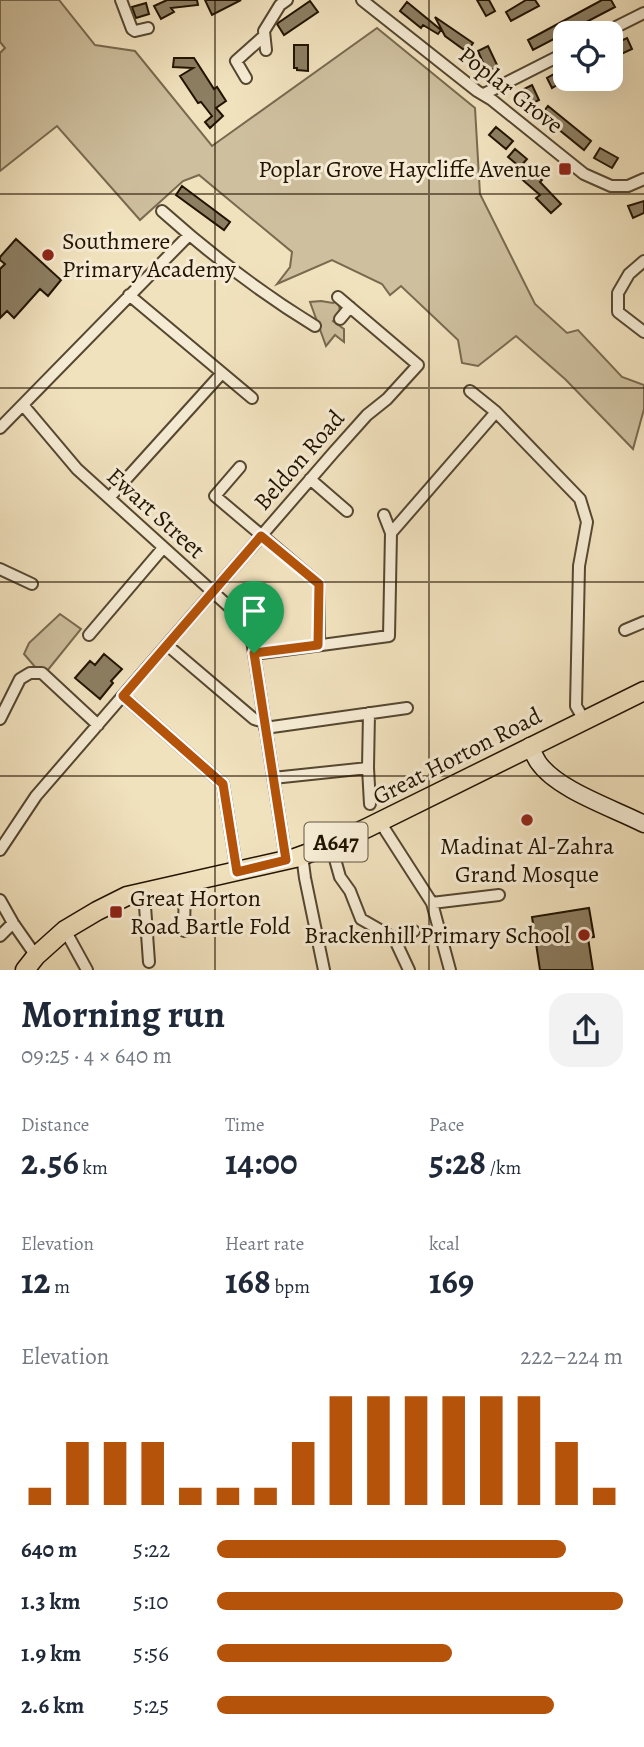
<!DOCTYPE html>
<html lang="en">
<head>
<meta charset="utf-8">
<style>
	:root { --surface:#fff; --page:#f2f2f3; --text:#1f2937; --muted:#747a83; --accent:#b45309 }
	body { margin:0; font-family:Alegreya,serif; background:var(--page); color:var(--text); height:100vh; display:flex; flex-direction:column; font-size:26px; white-space:nowrap }
	* { box-sizing:border-box; margin:0 }
	p { font-size:23px; color:var(--muted) }
	.icon { flex:none; width:38px; height:38px; fill:none; stroke:currentColor; stroke-width:2; stroke-linecap:round; stroke-linejoin:round }
	.map { position:relative; height:970px; overflow:hidden }
	.drawer { display:flex; flex-direction:column; background:var(--surface); flex:1 }
	.drawer>* { flex:none }
	.tools { position:absolute; left:553px; top:21px; display:grid; gap:14px }
	.tools a { display:grid; place-items:center; width:70px; height:70px; border-radius:14px; background:var(--surface); box-shadow:0 7px 28px #0002; font-size:35px }
	.pin { position:absolute; display:grid; place-items:center; width:60px; height:60px; color:#fff; margin:-72px -30px; border-radius:50% 50% 50% 0; rotate:-45deg; box-shadow:0 0 7px #0007 }
	.pin .icon { rotate:45deg }
	.round { display:grid; place-items:center; flex:none; width:74px; height:74px; border-radius:21px; background:var(--page) }
	.summary { display:flex; align-items:center; justify-content:space-between; height:119px; padding:0 21px }
	h1 { font-size:38px; font-weight:700; line-height:52px }
	.figures { display:grid; grid-template-columns:repeat(3,1fr); gap:10px; height:119px; padding:7px 21px }
	.figures div { display:grid; align-content:center }
	.figures b { font-size:35px; font-weight:700 }
	.figures small { font-size:19px; font-weight:400 }
	.figures p { font-size:19px }
	.chart { height:196px; padding:14px 21px }
	.chart p { display:flex; justify-content:space-between }
	.chart svg { width:100%; height:126px; margin-top:7px; stroke:var(--accent); stroke-width:6 }
	ul { padding:0 21px; list-style:none; font-size:23px }
	li { display:grid; grid-template-columns:112px 84px 1fr; align-items:center; height:52px }
	li i { height:18px; border-radius:9px; background:var(--accent) }
	.map>svg:first-child { display:block }
</style>
</head>
<body>
<div class="map">
<svg width="644" height="970" viewBox="0 0 644 970">
	<rect width="100%" height="100%" fill="#f1e2be"/>
	<filter id="stains"><feTurbulence type="fractalNoise" baseFrequency=".00286" numOctaves="4"/><feColorMatrix values="0 0 0 0 .2 0 0 0 0 .09 0 0 0 0 .02 0 0 0 .5 -.17"/></filter>
	<radialGradient id="worn" r=".72"><stop offset=".6" stop-color="#630" stop-opacity="0"/><stop offset="1" stop-color="#630" stop-opacity=".3"/></radialGradient>
	<path fill="#cebf9e" stroke="#78694f" stroke-width="2" d="M0 0H59L95 45 135 51 212 146 377 28 475 108 480 194 535 304 567 333 578 330 622 377 644 385V409L633 449 565 379 516 336 478 366 462 363 458 340 401 286 390 295 382 284 332 260 277 284 290 267 292 252 199 175 183 181 140 220 57 126 0 171V53L5 48 0 42Z
		M321 301 333 303 337 301 339 304 340 313 333 321 344 329V342L335 335 326 346 310 302Z
		M60 614 81 629 47 671 36 668 24 654 29 643Z"/>
	<path fill="#8d7f63" stroke="#211300" stroke-width="2" d="M167 0H197L198 5 171 8 174 12 161 19 154 6Z
		M205 0H241L212 15Z
		M477 0H489L495 11 486 16Z
		M526 0H535L539 6 511 21 506 12Z
		M602 0H611L615 7 533 50 528 40Z
		M310 1 318 12 284 35 277 24 278 23Z
		M407 2 441 30 438 34 423 25 421 28 400 11Z
		M146 3 149 14 136 18 132 7Z
		M435 17 473 43 467 52 445 36Z
		M627 38 632 49 617 56 612 45Z
		M294 45H308V71L297 70V68H294Z
		M488 46 498 67 487 72 478 51Z
		M174 58H194L214 89 217 87 226 101 216 108 223 116 210 128 205 122 212 116 201 102 198 103 180 76 193 68 173 67Z
		M565 68V80L552 88 547 78Z
		M532 85 539 100 529 105 522 90Z
		M548 106 591 141 584 150 541 115Z
		M496 127 513 141 506 149 489 135Z
		M600 148 618 158 612 168 594 158Z
		M515 149 527 159 520 167 508 157Z
		M527 165 540 176 539 178 542 180 540 182 561 204 551 213 536 198 540 195 518 176Z
		M182 186 230 222 224 230 176 195Z
		M644 201V213L633 218 628 206Z
		M16 239 61 280 48 296 40 289 14 318 7 311 0 318V269L5 264 0 260V257Z
		M104 654 122 669 111 681 113 683 100 699 75 678 90 661 95 665Z
		M589 908 594 937 588 938 593 970H540L532 917Z"/>
	<g fill="none" stroke-linecap="round" stroke-linejoin="round">
		<g stroke="#554730" stroke-width="14">
			<path id="street" d="M121 0 132 29 135 31 148 28
				M362 0 477 91 492 100 584 174 611 186H628L644 179
				M604 33 644 13
				M266 50 264 31 280 5 287 0
				M246 78 236 61 264 36
				M484 94 565 53
				M162 211C209 253 261 293 315 326
				M644 261 629 274 618 293V312L644 332
				M129 295 252 398
				M340 319 350 307
				M470 391 496 412 580 499 587 522 579 566 576 706 584 720
				M23 405 77 469 246 622 251 634 286 860
				M0 428 189 235
				M240 467 215 496 319 584V645
				M310 479 347 511
				M109 498 222 373
				M391 533 496 412
				M0 569 32 584
				M625 630 644 622
				M89 635 163 548
				M167 645 254 719 264 722
				M254 654 389 636 391 533 384 515
				M123 696 223 784 237 872
				M369 713 368 768 370 804
				M0 719 20 679 30 673H42L98 725
				M265 728 407 708
				M273 778 368 768
				M380 822 432 903 450 970
				M331 845 340 877 350 891 361 919 394 938 414 931
				M0 850 36 796 333 453 367 415 387 399 418 365 338 297
				M302 855 305 878 324 970
				M144 892 149 962
				M0 900 13 923 36 956
				M432 903 499 895
				M65 930 87 970
				M184 931 185 882
				M0 936 13 923
				M394 938 409 970"/>
		</g>
		<g stroke="#211300" stroke-width="19">
			<path id="secondary" d="M530 746C532 751 535 757 538 762 557 790 613 808 644 824"/>
		</g>
		<g stroke="#211300" stroke-width="21">
			<path id="primary" d="M25 970 36 956 65 930 97 911 127 896 295 858 331 845 369 827 644 691"/>
		</g>
		<use href="#street" stroke="#f6ecd5" stroke-width="10"/>
		<use href="#secondary" stroke="#f6ecd5" stroke-width="16"/>
		<use href="#primary" stroke="#f1e2be" stroke-width="18"/>
	</g>
	<g fill="none" stroke-linecap="round" stroke-linejoin="round">
		<g stroke="#fff" stroke-width="14">
			<path id="route" d="M261 536 319 584 318 645 254 653 286 860 237 872 223 784 123 696Z"/>
		</g>
		<use href="#route" stroke="#b45309" stroke-width="9"/>
	</g>
	<path fill="none" stroke="#211300" stroke-width="2" stroke-opacity="0.55" d="M215 0V970M429 0V970M0 194H644M0 388H644M0 582H644M0 776H644"/>
	<g fill="#8f2418" stroke="#f6ecd5" stroke-width="2.5">
		<rect x="558" y="162" width="14" height="14" rx="3.5"/>
		<circle cx="48" cy="255" r="7"/>
		<circle cx="527" cy="820" r="7"/>
		<rect x="109" y="905" width="14" height="14" rx="3.5"/>
		<circle cx="584" cy="935" r="7"/>
	</g>
	<g text-anchor="middle" dominant-baseline="central" stroke-width="6" stroke-linejoin="round" paint-order="stroke">
		<rect fill="#f6ecd5" stroke="#615440" stroke-width="2" x="304.5" y="822.5" width="63" height="39" rx="5"/>
		<g font-size="23" font-weight="bold" fill="#211300">
			<text x="336" y="842">A647</text>
		</g>
		<g font-size="24" fill="#211300" stroke="#f6ecd5">
			<text transform="translate(511 90) rotate(38)">Poplar Grove</text>
			<text transform="translate(299 460) rotate(-49)">Beldon Road</text>
			<text transform="translate(156 513) rotate(42)">Ewart Street</text>
			<text transform="translate(457 756) rotate(-27)">Great Horton Road</text>
		</g>
		<g font-size="24" fill="#211300" stroke="#f6ecd5" text-anchor="end">
			<text x="551" y="169">Poplar Grove Haycliffe Avenue</text>
			<text x="62" y="241" text-anchor="start">Southmere<tspan x="62" dy="28">Primary Academy</tspan></text>
			<text x="527" y="846" text-anchor="middle">Madinat Al-Zahra<tspan x="527" dy="28">Grand Mosque</tspan></text>
			<text x="130" y="898" text-anchor="start">Great Horton<tspan x="130" dy="28">Road Bartle Fold</tspan></text>
			<text x="570" y="935">Brackenhill Primary School</text>
		</g>
	</g>
	<rect width="100%" height="100%" filter="url(#stains)"/>
	<rect width="100%" height="100%" fill="url(#worn)"/>
</svg>
<div class="tools">
<a><svg class="icon" aria-label="locate" viewBox="0 0 24 24"><circle cx="12" cy="12" r="6"/><path d="M12 2v4M12 18v4M2 12h4M18 12h4"/></svg></a>
</div>
<div class="pin" style="left:254px;top:653px;background:#1e9e55"><svg class="icon" aria-label="arrive" viewBox="0 0 24 24"><path d="M6 21V4h12l-3 4 3 4H6"/></svg></div>
</div>
<section class="drawer">
<div class="summary"><div><h1>Morning run</h1><p>09:25 · 4 × 640 m</p></div><a class="round"><svg class="icon" aria-label="share" viewBox="0 0 24 24"><path d="M12 15V3M7 8l5-5 5 5M5 13v7h14v-7"/></svg></a></div>
<div class="figures">
<div><p>Distance</p><b>2.56<small> km</small></b></div>
<div><p>Time</p><b>14:00</b></div>
<div><p>Pace</p><b>5:28<small> /km</small></b></div>
</div>
<div class="figures">
<div><p>Elevation</p><b>12<small> m</small></b></div>
<div><p>Heart rate</p><b>168<small> bpm</small></b></div>
<div><p>kcal</p><b>169</b></div>
</div>
<div class="chart"><p><span>Elevation</span>222–224 m</p>
<svg viewBox="0 0 160 44" preserveAspectRatio="none"><path d="M5 44V38M15 44V22M25 44V22M35 44V22M45 44V38M55 44V38M65 44V38M75 44V22M85 44V6M95 44V6M105 44V6M115 44V6M125 44V6M135 44V6M145 44V22M155 44V38"/></svg>
</div>
<ul>
<li><b>640 m</b>5:22<i style="width:86%"></i></li>
<li><b>1.3 km</b>5:10<i style="width:100%"></i></li>
<li><b>1.9 km</b>5:56<i style="width:58%"></i></li>
<li><b>2.6 km</b>5:25<i style="width:83%"></i></li>
</ul>
</section>
</body>
</html>
